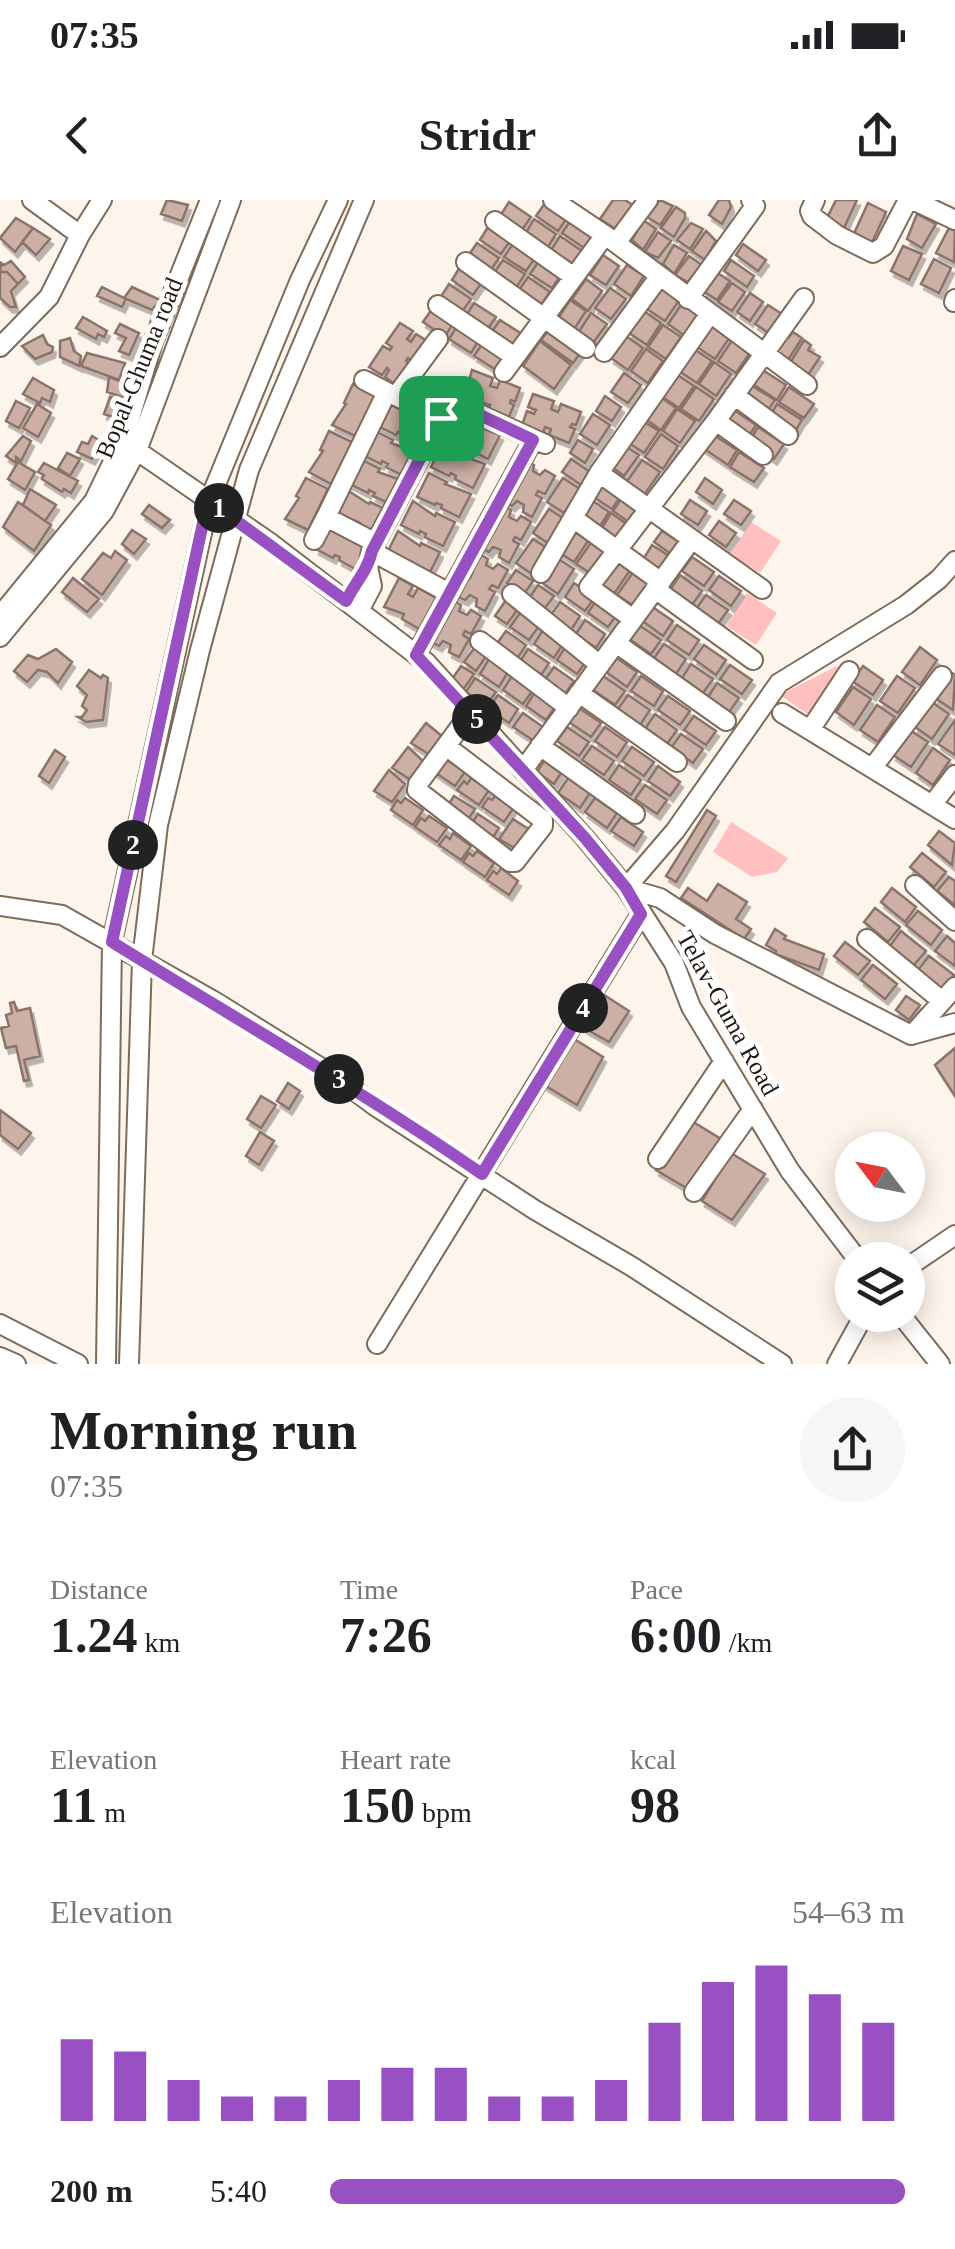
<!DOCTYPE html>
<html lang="en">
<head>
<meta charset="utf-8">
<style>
	:root { --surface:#fff; --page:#f6f6f6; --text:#202124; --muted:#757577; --accent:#9950c2 }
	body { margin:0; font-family:"Times New Roman",serif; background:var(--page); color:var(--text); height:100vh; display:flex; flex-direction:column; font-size:38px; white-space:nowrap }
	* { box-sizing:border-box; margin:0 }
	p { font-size:32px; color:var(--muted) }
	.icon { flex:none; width:55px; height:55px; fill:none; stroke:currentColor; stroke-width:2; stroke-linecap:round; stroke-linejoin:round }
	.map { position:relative; height:1164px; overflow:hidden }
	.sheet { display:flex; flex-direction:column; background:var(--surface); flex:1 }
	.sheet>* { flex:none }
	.needle { width:65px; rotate:302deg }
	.buttons { position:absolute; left:835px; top:932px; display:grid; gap:20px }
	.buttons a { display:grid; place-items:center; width:90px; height:90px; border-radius:50%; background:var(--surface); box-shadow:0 5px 25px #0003; font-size:50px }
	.pin { position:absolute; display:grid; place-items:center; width:85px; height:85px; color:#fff; margin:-42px; border-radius:20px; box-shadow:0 5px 15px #0006 }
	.km { position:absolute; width:50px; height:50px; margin:-25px; border-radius:50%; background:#222; color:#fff; font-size:28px; line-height:50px; text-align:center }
	.round { display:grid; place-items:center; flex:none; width:105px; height:105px; border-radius:52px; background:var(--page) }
	.head { display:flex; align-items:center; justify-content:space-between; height:170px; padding:0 50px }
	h1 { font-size:55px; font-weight:800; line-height:75px }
	.stats { display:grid; grid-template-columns:repeat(3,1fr); gap:15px; height:170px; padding:10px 50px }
	.stats div { display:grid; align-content:center }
	.stats b { font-size:50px; font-weight:800 }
	.stats small { font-size:28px; font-weight:400 }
	.stats p { font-size:28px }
	.chart { height:280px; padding:20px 50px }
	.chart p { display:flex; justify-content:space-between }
	.chart svg { width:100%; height:180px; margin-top:10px; stroke:var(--accent); stroke-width:6 }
	ul { padding:0 50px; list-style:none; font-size:32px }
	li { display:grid; grid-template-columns:160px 120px 1fr; align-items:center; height:75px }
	li i { height:25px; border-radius:12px; background:var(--accent) }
	.status { display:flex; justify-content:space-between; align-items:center; height:70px; padding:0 50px; background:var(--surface); direction:ltr }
	.status svg { height:28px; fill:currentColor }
	header { display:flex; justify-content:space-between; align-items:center; height:130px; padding:0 50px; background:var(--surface); font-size:45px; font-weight:800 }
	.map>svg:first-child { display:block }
</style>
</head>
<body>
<div class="status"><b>07:35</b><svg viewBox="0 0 49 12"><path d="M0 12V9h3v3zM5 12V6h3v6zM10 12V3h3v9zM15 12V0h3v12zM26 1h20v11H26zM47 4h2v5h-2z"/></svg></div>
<header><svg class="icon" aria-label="back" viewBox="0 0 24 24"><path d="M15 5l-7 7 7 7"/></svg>Stridr<svg class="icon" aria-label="share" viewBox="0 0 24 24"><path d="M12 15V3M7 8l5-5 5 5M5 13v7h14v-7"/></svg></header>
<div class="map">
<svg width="955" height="1164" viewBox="0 0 955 1164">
	<defs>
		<filter id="shadow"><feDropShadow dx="3" dy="5.5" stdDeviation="0" flood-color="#0004"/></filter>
	</defs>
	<rect width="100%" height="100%" fill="#fdf4ec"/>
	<path fill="#ffc0bf" d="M751 322 781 341 760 373 730 354Z
		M747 393 777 413 756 445 726 426Z
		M837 466 845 471 812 517 780 495Z
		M731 622 788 658 777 672 752 677 713 652Z"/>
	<path fill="#ccb0a6" stroke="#8c736a" stroke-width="2.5" filter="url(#shadow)" d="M167 0 188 5 182 21 161 14Z
		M613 0H625L634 6 617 30 600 19Z
		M660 0 673 6 660 25 647 17Z
		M719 0H729L731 7 722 24 709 15Z
		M836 0H857L843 30 825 22Z
		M509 2 531 17 522 30 500 16Z
		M545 3 567 18 558 31 536 16Z
		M868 3 886 12 870 47 852 38Z
		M676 7 685 13V18L674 37 661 28Z
		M917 14 936 24 922 48 907 39Z
		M16 18 33 28 15 52 0 38Z
		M534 19 556 34 548 47 526 33Z
		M571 20 593 35 584 48 562 33Z
		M643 20 656 29 643 50 632 40Z
		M691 23 703 29 690 49 677 40Z
		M488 27 510 41 501 54 480 40Z
		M33 28 50 39 36 55 22 42Z
		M949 28 955 31 954 62 936 53Z
		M706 31 716 41 705 60 692 51Z
		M658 32 671 41 658 58 645 52Z
		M560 36 582 51 573 64 551 50Z
		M477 43 499 58 490 71 468 56Z
		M513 44 535 58 526 71 504 57Z
		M743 44 766 60 758 71 736 55Z
		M674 45 687 53 674 74 663 64Z
		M903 46 922 54 909 80 891 71Z
		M603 55 619 66 606 85 590 75Z
		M689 56 702 65 688 82 675 75Z
		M934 59 951 68 939 93 921 84Z
		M503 60 525 74 516 88 494 73Z
		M731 60 754 76 747 87 724 71Z
		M11 61 25 77 18 84 7 72H0L1 63 4 65Z
		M539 61 561 75 552 88 530 74Z
		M627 65 644 76 631 96 614 84Z
		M460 67 482 82 473 95 452 80Z
		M0 72H7L18 84 11 91 16 107H10L0 98Z
		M716 72 730 81 717 100 703 91Z
		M528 77 550 92 541 105 519 90Z
		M586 79 602 91 588 111 572 99Z
		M732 83 745 92 732 111 718 102Z
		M449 84 471 99 462 112 440 98Z
		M102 87 126 99 122 107 97 96Z
		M132 87 160 100 152 110 124 98Z
		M662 87 680 99 665 121 647 109Z
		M610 88 626 99 611 119 595 108Z
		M750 93 763 102 750 121 737 112Z
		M570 100 586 111 573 131 557 120Z
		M683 102 700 114 685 136 668 124Z
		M474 103 496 117 487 130 466 116Z
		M768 105 782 114 769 133 755 124Z
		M432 109 453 123 445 137 423 122Z
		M644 111 661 123 647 145 629 133Z
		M591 113 607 124 593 143 578 133Z
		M83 117 107 131 104 137 98 134 96 139 76 128Z
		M500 120 522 134 513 147 491 133Z
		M400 123 413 131 407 139 411 142 416 134 429 142 415 162 408 158 406 161 412 165 397 186 385 177 389 170 387 168 382 175 369 167 383 146 390 150 392 147 386 143Z
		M120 124 139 133 129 155 119 151 126 138 115 133Z
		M663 125 681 137 666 159 648 147Z
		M712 125 730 137 715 159 697 147Z
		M457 126 479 140 471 153 449 139Z
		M552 126 584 148 573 163 541 140Z
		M793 132 802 138 785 165 773 150 784 133 789 137Z
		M43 135 47 144 53 147 52 152 35 159 22 146Z
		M626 136 643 148 628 170 611 158Z
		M70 138 74 151 81 156 79 166 60 157V141Z
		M733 139 751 151 736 173 718 161Z
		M804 140 811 145 808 150 820 157 808 175 787 168Z
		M540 141 571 165 554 189 523 166Z
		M483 143 505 157 496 170 474 156Z
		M646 149 663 161 648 183 631 171Z
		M694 149 712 161 697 183 679 171Z
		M87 153 125 163 119 180 81 166Z
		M714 162 731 174 716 196 699 184Z
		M761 169 786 185 777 200 751 183Z
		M472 170 493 178 490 186 497 188 500 180 520 188 515 202 511 200 510 203 514 205 508 219 488 211 490 205 484 203 482 209 461 202 466 187 474 190 475 186 468 184Z
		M624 173 641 185 628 203 611 192Z
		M676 174 694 186 679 208 661 196Z
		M109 177 126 183 125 198 107 192Z
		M33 178 54 190 50 202 42 198 40 203 23 194Z
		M353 184 376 195 355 236 332 225 346 204 344 203Z
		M749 184 775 200 765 215 740 198Z
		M696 187 714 199 699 221 681 209Z
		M789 187 814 204 804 218 779 202Z
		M533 194 554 201 551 209 558 212 561 204 581 212 576 225 572 224 570 227 575 229 569 243 549 235 551 229 545 227 543 233 522 225 527 211 534 214 536 210 528 207Z
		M605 196 621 207 612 221 596 211Z
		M659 196 676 208 661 230 644 218Z
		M110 197 128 202 121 220 104 214Z
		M16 201 30 208 19 228 6 221Z
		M390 203 412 217 413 214 432 223 420 247 402 238 403 235 398 232 396 235 378 226Z
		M37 204 51 213 38 237 23 228Z
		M777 204 802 220 793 235 768 219Z
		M731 208 756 225 747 239 722 223Z
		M677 209 695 221 680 243 663 231Z
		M458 214 476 223 474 225 500 235 488 259 469 249 471 246 465 244 464 247 446 238Z
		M593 214 610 225 597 245 580 234Z
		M641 220 659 231 644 253 626 241Z
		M758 227 784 244 774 259 749 242Z
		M329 231 352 242 331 284 309 272 323 251 320 250Z
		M375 231 393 240 391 243 416 252 404 276 386 267 388 264 382 261 381 264 363 255Z
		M661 234 678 246 663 269 645 257Z
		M712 234 737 250 728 265 703 248Z
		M23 236 31 241 21 261 16 257V263L6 256Z
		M92 236 102 242 92 259 77 252 82 242 88 244Z
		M578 240 593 249 585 263 570 253Z
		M443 243 461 252 460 255 485 264 473 288 455 279 456 276 451 273 449 276 431 267Z
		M622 244 639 255 624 276 608 264Z
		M739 252 764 268 754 282 730 267Z
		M67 253 80 259 70 276 58 268Z
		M525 259 534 265 533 271 540 275 545 270 555 276 545 294 538 291 536 295 542 298 532 317 523 312 524 305 517 301 512 306 503 301Z
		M571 259 593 274 584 287 562 272Z
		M362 260 380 269 378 272 404 281 392 305 373 296 375 293 369 290 368 293 350 284Z
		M642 260 660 272 644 295 626 283Z
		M18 262 35 272 25 290 8 279Z
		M44 263 78 281 71 293 64 289 62 292 42 279 44 275 38 272Z
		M429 273 447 282 445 284 471 294 459 317 441 308 442 305 436 303 435 305 417 297Z
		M306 278 328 289 308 330 285 319 299 298 296 296Z
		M563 278 580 289 564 313 547 302Z
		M705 278 722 290 713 304 696 292Z
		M602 286 620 297 612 309 595 298Z
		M30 289 56 305 45 321 23 305Z
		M347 290 369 304 370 302 389 311 377 335 358 326 360 323 354 320 353 323 335 314Z
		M621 299 638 311 630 323 613 311Z
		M690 300 707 311 698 325 681 314Z
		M734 300 751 311 741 325 724 314Z
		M413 301 435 316 436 313 455 322 443 346 425 337 426 334 420 331 419 334 401 325Z
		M593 301 609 312 597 331 582 319Z
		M18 302 51 325 34 351 3 327Z
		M149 305 170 320 162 328 142 314Z
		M502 305 511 310 509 317 517 321 521 316 531 322 521 340 515 337 513 341 519 344 509 363 499 357 501 350 493 347 489 352 479 346Z
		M549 309 566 320 549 344 533 333Z
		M611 313 628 325 615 343 599 333Z
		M719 321 736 333 726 347 709 335Z
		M328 325 345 334 344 337 369 346 357 370 339 360 340 357 335 355 333 358 316 349Z
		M573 327 590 338 574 362 557 351Z
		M132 330 146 339 134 354 122 344Z
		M398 331 420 346 421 343 440 352 428 376 386 355Z
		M662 331 679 342 671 354 654 342Z
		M533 339 550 350 533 375 516 363Z
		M593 340 610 351 593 375 576 364Z
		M652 345 669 356 657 373 641 363Z
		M115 351 127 360 102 395 82 379 103 353 111 358Z
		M478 353 488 359 486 365 493 369 498 364 508 370 498 388 492 385 489 389 495 392 485 411 476 406 477 399 470 395 465 400 455 395 466 375 470 378 472 374 468 372Z
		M692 357 714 372 704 386 682 371Z
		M557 358 574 369 558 394 541 382Z
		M614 358 631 369 614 394 598 382Z
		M516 370 533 381 524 394 507 383Z
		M634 371 650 382 634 406 617 395Z
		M680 375 702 391 692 405 670 390Z
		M719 376 741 391 731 406 709 390Z
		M73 378 99 399 87 412 62 392Z
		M399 378 413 386 408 394 413 397 418 388 438 399 421 430 402 419 404 414 384 407Z
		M574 383 595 397 585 411 565 397Z
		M538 385 554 396 545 408 530 397Z
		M706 395 728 410 718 424 696 409Z
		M597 399 618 413 608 427 588 413Z
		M452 400 461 405 459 411 467 415 471 410 481 416 471 434 465 431 463 435 469 439 459 457 449 452 451 445 443 441 439 446 429 441 440 422 443 424 445 420 441 418Z
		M506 400 518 409 507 424 495 416Z
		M560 402 580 416 571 430 550 416Z
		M651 406 673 421 663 436 641 420Z
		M520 413 539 426 529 440 510 427Z
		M585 420 605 434 596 448 576 434Z
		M639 425 661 440 651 454 629 439Z
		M677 425 699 440 689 455 667 440Z
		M543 430 563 444 554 458 534 444Z
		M506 431 526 445 517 459 496 445Z
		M664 444 686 459 676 474 654 458Z
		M704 445 726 460 716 475 694 459Z
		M566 446 587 460 577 474 557 460Z
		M475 447 487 455 476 471 464 462Z
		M920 447 937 460 920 485 902 472Z
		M56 449 72 462 58 483 47 472 38 470 27 482 14 471 28 455 38 459Z
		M528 449 549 463 540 477 519 463Z
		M615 457 637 472 627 487 605 471Z
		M489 459 508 472 499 487 480 474Z
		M691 464 713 479 703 493 682 478Z
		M730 465 752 480 742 494 720 479Z
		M461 466 474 474 463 490 450 482Z
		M863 466 883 480 873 495 852 481Z
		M554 467 574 481 565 494 544 481Z
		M89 470 101 478 103 475 108 478 103 520 86 522 78 517H82L87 510 82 506 87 495 77 486Z
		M952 473 955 475 953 510 935 498Z
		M512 476 533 490 523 504 503 490Z
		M603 476 625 491 615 505 593 490Z
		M641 476 663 491 654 506 631 491Z
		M897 476 915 488 898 513 880 501Z
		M475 478 496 492 486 506 466 492Z
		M717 483 739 498 729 512 708 497Z
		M853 487 871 499 854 525 836 512Z
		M535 492 556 506 546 520 526 506Z
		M498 495 518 509 509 523 488 509Z
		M628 495 650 510 640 525 618 509Z
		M668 496 690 511 680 525 658 510Z
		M932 502 949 514 932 539 915 527Z
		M877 505 895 517 878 542 860 530Z
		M579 508 601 523 591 537 569 522Z
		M523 513 543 527 534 541 513 527Z
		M655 514 677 530 667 544 645 529Z
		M694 516 716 531 706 545 684 530Z
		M955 520V555L938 544Z
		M426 523 443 537 430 555 411 543Z
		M567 527 589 542 579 556 557 541Z
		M605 527 627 542 617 557 595 541Z
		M910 530 928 542 911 567 893 555Z
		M681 534 703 549 693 563 671 548Z
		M592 546 614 561 604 575 582 560Z
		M408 547 424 562 411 580 392 568Z
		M632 547 654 562 644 576 622 561Z
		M933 548 950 560 933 585 916 573Z
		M55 550 65 557 49 583 39 576Z
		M447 560 465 572 455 586 433 571 439 562 443 565Z
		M544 561 561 573 554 584 537 572Z
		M619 565 641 580 631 595 609 580Z
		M658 566 680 582 670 596 648 581Z
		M389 570 405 584 392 602 374 591Z
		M471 578 489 590 479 605 457 590 464 581 467 584Z
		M568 578 590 593 580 608 558 593Z
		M645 585 667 600 657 614 635 599Z
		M496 595 514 607 504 622 482 607 488 598 492 600Z
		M454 596 475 609 466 623 448 605Z
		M405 598 423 610 413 625 391 610 397 600 401 603Z
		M595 598 617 613 607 628 585 612Z
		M707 610 716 616 676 682 666 676Z
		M478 614 499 628 490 642 472 623Z
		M429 616 447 628 437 642 415 627 421 618 425 621Z
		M621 617 643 632 634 646 611 631Z
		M513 619 530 630 516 649 499 639Z
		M939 631 955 643 952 665 928 645Z
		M453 633 471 646 461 660 439 645 446 636 450 639Z
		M477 651 494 663 485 677 463 662 469 653 473 656Z
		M922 653 946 672 934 687 910 667Z
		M501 668 518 681 509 695 487 680 493 671 497 674Z
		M949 677 955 681V705L937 691Z
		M718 684 747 702 736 719 751 729 744 739 681 698 688 688 707 701Z
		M892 688 916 707 905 722 881 702Z
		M875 708 900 727 888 742 864 722Z
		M918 711 942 730 931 745 906 725Z
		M775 729 786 736 784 739 824 754 819 770 775 754 776 751 766 745Z
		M901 731 926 751 914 765 890 746Z
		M947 736 955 743V766L935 751Z
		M845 742 870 761 858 775 834 756Z
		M929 756 954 775 942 789 918 770Z
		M873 765 897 784 885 799 861 780Z
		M598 791 629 811 609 842 579 825Z
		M906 796 920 805 909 820 896 810Z
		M14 802 17 811 30 808 40 856 24 860 29 880 24 881 16 846 6 848 1 828 9 826 6 815 12 813 10 803Z
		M571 837 603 857 577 905 541 883Z
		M955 848V896L935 865Z
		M288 883 300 891 289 909 277 901Z
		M261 896 276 905 261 928 247 919Z
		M0 910 31 933 18 949 0 935Z
		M690 920 721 939 688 989 656 970Z
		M260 932 274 941 259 965 246 956Z
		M731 953 765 974 732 1020 702 1001Z"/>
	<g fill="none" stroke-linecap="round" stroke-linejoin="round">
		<g stroke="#7e6b5a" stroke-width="22">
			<path id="minor" d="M32 0 80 35 102 0
				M553 0 605 35 807 185
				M815 0 810 11 812 16 837 35 873 53 884 46 908 0
				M913 0 955 20
				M495 21 574 77
				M616 43 648 0
				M466 62 586 148
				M688 99 755 6 751 0
				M954 102 955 99
				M438 105 515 157
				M0 147 49 97 80 35
				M604 152 659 77
				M504 172 605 35
				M364 180 387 192
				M734 195 788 235
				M396 196 438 139
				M716 221 763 255
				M123 241 269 342 427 463 585 638 626 688 674 763 691 807 790 971 858 1060
				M599 273 709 115
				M573 318 661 382
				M314 340 326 317
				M376 343 326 317 387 192 441 218
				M371 351 449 393
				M955 361 939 379 906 405 779 483 675 631 626 688 660 698 715 734 911 835 955 823
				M541 373 599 273 762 389
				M655 389 753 460
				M512 394 600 465
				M359 411 372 386 368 367 371 351 450 201 545 244
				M0 416 94 301 123 241 153 142 210 0
				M633 419 589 387 716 221 804 98
				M0 437 104 311 138 248 231 0
				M480 441 569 508
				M616 443 726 521
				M416 455 533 240
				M579 493 677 562
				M782 513 955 619
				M810 530 849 471
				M446 546 543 620V626L515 662H510L417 590 418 584 471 512
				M540 546 635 614
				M873 567 942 476
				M523 570 692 339
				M932 605 955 575
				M915 685 955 721
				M0 706 62 715 214 801 336 877 375 906 535 1010 631 1066 782 1164
				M867 739 942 801
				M912 835 955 787
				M658 959 724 861
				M694 992 753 909
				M908 1067 955 1035
				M901 1115 940 1164
				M0 1124 78 1164
				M377 1144 641 714
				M0 1157 16 1164
				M106 1164 112 742 209 301 300 80 338 0
				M129 1164 142 760 158 625 200 450 249 270 364 0
				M837 1164 864 1115"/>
		</g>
		<use href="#minor" stroke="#fff" stroke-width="18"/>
	</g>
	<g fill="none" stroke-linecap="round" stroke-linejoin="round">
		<g stroke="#fff" stroke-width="20">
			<path id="route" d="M450 201 533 240 416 455 585 638 626 688 641 714 482 974C362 891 236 819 112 742L208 300 346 401C355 383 368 370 372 351Z"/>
		</g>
		<use href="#route" stroke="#9950c2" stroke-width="12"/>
	</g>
	<g text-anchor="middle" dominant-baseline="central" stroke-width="10" stroke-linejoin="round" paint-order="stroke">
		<g font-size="25" fill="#211913" stroke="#fff">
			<text transform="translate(139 168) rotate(-68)">Bopal-Ghuma road</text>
			<text transform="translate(728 813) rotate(61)">Telav-Guma Road</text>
		</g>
	</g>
</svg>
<div class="buttons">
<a><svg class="needle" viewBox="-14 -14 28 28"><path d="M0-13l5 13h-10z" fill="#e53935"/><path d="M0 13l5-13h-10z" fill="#757577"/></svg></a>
<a><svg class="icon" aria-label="layers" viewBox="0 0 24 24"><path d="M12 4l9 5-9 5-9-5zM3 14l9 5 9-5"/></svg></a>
</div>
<div class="pin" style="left:441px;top:218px;background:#1e9e55"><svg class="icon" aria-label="arrive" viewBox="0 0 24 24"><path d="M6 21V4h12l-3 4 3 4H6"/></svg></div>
<b class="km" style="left:219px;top:308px">1</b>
<b class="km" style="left:133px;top:645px">2</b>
<b class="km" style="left:339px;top:879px">3</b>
<b class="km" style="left:583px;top:808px">4</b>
<b class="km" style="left:477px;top:519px">5</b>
</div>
<section class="sheet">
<div class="head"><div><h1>Morning run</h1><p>07:35</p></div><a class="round"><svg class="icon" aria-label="share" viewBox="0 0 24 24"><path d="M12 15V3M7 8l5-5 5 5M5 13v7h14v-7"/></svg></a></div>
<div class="stats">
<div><p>Distance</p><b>1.24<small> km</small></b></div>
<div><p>Time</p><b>7:26</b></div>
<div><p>Pace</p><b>6:00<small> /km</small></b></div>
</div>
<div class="stats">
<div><p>Elevation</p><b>11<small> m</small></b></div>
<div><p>Heart rate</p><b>150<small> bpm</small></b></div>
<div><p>kcal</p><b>98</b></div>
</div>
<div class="chart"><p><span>Elevation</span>54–63 m</p>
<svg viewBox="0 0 160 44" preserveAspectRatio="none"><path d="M5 44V24M15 44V27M25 44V34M35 44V38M45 44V38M55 44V34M65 44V31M75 44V31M85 44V38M95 44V38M105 44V34M115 44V20M125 44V10M135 44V6M145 44V13M155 44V20"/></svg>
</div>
<ul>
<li><b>200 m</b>5:40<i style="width:100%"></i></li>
</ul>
</section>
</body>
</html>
